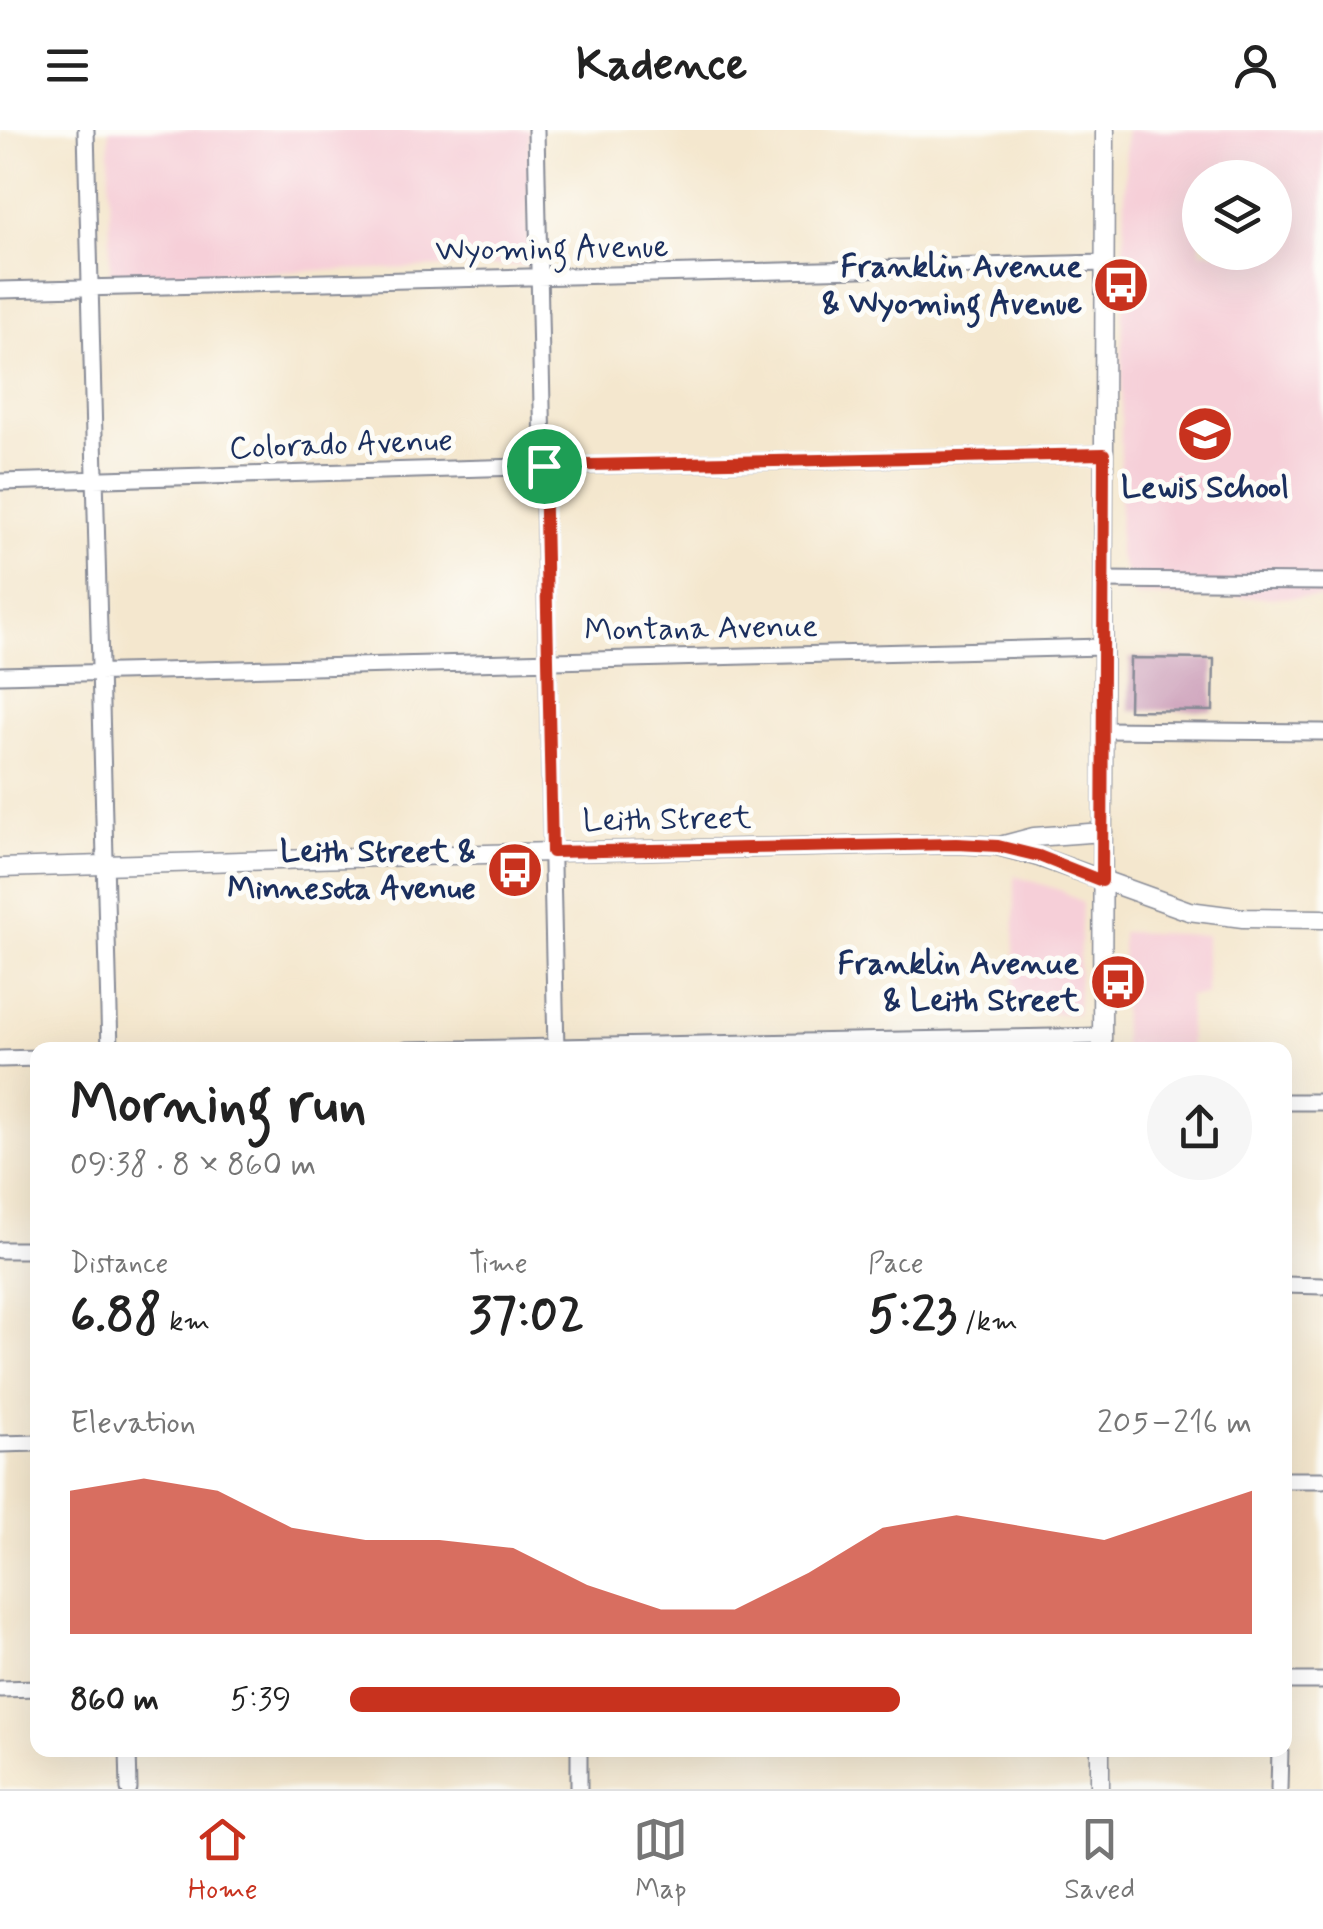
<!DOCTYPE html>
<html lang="en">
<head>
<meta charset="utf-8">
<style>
	:root { --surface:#fff; --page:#f6f6f6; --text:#222; --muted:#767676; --line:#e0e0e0; --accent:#c8321e }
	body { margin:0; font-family:Mynerve,sans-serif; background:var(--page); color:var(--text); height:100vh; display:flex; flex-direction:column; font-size:38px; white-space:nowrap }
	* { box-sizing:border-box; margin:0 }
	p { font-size:32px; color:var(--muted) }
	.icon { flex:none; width:55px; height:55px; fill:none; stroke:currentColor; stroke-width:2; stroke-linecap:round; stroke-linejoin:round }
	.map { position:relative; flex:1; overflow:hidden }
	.details { position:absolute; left:30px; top:912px; width:1262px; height:715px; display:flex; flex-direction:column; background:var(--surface); border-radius:20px; box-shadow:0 10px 40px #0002 }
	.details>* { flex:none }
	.buttons { position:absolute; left:1182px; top:30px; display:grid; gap:20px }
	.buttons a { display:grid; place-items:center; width:110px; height:110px; border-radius:50%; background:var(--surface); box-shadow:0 10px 40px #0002; font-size:50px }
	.pin { position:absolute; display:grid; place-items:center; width:85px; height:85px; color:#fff; margin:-42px; border:5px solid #fff; border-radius:50%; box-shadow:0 2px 10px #0007 }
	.round { display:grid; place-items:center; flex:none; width:105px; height:105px; border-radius:52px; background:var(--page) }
	.head { display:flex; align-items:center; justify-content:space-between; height:170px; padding:0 40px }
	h1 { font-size:55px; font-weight:700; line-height:75px }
	.stats { display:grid; grid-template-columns:repeat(3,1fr); gap:15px; height:170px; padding:10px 40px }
	.stats div { display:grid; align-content:center }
	.stats b { font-size:50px; font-weight:700 }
	.stats small { font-size:28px; font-weight:400 }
	.stats p { font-size:28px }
	.chart { height:280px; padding:20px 40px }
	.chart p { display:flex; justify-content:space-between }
	.chart svg { width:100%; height:180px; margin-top:10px; fill:var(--accent); opacity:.7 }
	ul { padding:0 40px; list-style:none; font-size:32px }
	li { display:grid; grid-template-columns:160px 120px 1fr; align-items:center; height:75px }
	li i { height:25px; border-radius:12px; background:var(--accent) }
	header { display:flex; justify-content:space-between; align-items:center; height:130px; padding:0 40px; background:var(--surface); font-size:45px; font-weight:700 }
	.menu { display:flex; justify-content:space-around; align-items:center; height:140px; border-top:2px solid var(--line); background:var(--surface); font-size:28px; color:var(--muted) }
	.menu a { display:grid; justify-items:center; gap:5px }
	.menu .current { color:var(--accent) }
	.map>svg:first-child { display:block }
</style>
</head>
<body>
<header><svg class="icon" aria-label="menu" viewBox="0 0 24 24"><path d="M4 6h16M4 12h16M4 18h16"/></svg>Kadence<svg class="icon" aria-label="person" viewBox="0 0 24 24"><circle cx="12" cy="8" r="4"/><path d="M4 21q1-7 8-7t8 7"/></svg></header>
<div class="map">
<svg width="1323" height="1659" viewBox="0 0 1323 1659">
	<rect width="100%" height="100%" fill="#fdfcf7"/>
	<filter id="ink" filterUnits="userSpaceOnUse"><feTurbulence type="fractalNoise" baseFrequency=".01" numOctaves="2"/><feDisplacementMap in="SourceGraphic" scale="20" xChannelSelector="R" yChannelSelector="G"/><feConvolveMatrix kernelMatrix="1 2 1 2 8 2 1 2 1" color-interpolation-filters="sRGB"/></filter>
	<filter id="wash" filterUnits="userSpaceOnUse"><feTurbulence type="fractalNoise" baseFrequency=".0048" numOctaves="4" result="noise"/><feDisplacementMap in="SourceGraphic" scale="40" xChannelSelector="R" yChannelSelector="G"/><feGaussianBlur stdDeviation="2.25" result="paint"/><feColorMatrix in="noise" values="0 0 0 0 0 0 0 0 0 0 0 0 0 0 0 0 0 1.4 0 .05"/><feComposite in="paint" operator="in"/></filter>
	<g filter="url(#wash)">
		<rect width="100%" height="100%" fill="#f4e7ce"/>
		<path fill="#f6cfd8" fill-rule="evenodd" d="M109 0H529L528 135 110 146Z
			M1126 0H1323V468L1135 466 1119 425ZM1200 48H1275V122H1200Z
			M1015 746 1063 761 1082 773 1077 884 1014 882Z
			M1122 802 1206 805V865L1188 866 1190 920H1123Z"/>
		<g id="blocks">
			<path fill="#cb9db8" d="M1130 528 1214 529 1213 581 1129 580Z"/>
		</g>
	</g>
	<g filter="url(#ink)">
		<use href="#blocks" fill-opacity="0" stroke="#888b96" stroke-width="2.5"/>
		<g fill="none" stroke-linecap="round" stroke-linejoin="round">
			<g stroke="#888b96" stroke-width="19">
				<path id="minor" d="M86 0 110 920
					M536 0 556 920
					M0 160 1105 133
					M0 352 560 336 1104 324
					M1103 450 1323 452
					M0 545 1103 517
					M1103 600 1323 602
					M406 920 1102 906
					M0 929 38 928
					M1285 972H1323
					M0 1120H38
					M1285 1155 1323 1156
					M0 1314 38 1313
					M1285 1350H1323
					M1285 1551H1323
					M0 1559 38 1558
					M128 1620 129 1659
					M579 1620V1659
					M1279 1659 1280 1620"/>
			</g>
			<g stroke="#888b96" stroke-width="21">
				<path id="tertiary" d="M1000 716 1034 707 1103 702
					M0 738 552 722 956 714 998 716 1039 727 1189 781 1243 788 1323 789
					M1102 920 1105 0
					M1100 1659V1620"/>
			</g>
			<use href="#minor" stroke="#fff" stroke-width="15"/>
			<use href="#tertiary" stroke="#fff" stroke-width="18"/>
		</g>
	</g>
	<g fill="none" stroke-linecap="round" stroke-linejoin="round" filter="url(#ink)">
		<g stroke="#fff" stroke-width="20">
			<path id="route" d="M1104 324 1102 751 1039 726 998 716 956 714 552 722 544 336Z"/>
		</g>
		<use href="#route" stroke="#c8321e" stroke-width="12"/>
	</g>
	<defs>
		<g id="bus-disc" transform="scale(2.875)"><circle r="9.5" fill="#c8321e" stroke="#fdfcf7"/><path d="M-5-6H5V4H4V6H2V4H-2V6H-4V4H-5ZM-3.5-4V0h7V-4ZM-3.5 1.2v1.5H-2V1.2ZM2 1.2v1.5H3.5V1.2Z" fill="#fff"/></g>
		<g id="school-disc" transform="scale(2.875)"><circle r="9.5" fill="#c8321e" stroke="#fdfcf7"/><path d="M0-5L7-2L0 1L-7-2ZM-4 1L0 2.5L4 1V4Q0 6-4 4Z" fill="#fff"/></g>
	</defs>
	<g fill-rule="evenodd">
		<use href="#bus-disc" x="1121" y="155"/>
		<use href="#school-disc" x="1205" y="304"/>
		<use href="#bus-disc" x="515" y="740"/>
		<use href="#bus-disc" x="1118" y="852"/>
	</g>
	<g text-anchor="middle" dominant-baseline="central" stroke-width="10" stroke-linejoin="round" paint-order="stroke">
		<g font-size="32" fill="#1b2f5e" stroke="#fdfcf7">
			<text transform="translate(552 119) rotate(-1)">Wyoming Avenue</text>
			<text transform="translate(341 315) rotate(-2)">Colorado Avenue</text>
			<text transform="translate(701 499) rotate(-1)">Montana Avenue</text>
			<text transform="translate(667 690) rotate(-1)">Leith Street</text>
		</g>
		<g font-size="32" font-weight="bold" fill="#1b2f5e" stroke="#fdfcf7" text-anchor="end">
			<text x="1082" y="137">Franklin Avenue<tspan x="1082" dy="37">&amp; Wyoming Avenue</tspan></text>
			<text x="1205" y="358" text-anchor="middle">Lewis School</text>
			<text x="476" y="722">Leith Street &amp;<tspan x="476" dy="37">Minnesota Avenue</tspan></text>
			<text x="1079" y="834">Franklin Avenue<tspan x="1079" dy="37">&amp; Leith Street</tspan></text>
		</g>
	</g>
</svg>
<div class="buttons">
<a><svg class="icon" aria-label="layers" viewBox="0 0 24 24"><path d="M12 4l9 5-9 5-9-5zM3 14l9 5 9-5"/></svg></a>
</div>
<div class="pin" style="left:544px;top:336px;background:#1e9e55"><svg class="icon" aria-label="arrive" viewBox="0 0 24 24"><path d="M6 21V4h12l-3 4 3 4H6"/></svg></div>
<section class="details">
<div class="head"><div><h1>Morning run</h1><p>09:38 · 8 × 860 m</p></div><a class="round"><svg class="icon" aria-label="share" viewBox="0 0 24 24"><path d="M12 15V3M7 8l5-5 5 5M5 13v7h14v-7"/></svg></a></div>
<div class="stats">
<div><p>Distance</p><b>6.88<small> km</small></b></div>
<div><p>Time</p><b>37:02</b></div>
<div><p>Pace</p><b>5:23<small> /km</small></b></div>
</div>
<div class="chart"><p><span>Elevation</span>205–216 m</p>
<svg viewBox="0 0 160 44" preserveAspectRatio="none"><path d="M0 44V9L10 6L20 9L30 18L40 21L50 21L60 23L70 32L80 38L90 38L100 29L110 18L120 15L130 18L140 21L150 15L160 9V44z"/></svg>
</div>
<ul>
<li><b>860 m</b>5:39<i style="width:61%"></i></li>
</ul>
</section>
</div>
<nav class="menu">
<a class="current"><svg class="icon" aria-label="home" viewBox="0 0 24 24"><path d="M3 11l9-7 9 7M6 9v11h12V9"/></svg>Home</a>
<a><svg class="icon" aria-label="map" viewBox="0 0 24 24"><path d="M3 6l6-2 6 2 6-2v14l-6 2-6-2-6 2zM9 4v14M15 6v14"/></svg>Map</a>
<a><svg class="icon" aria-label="saved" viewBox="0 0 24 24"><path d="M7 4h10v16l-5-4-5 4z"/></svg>Saved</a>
</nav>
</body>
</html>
